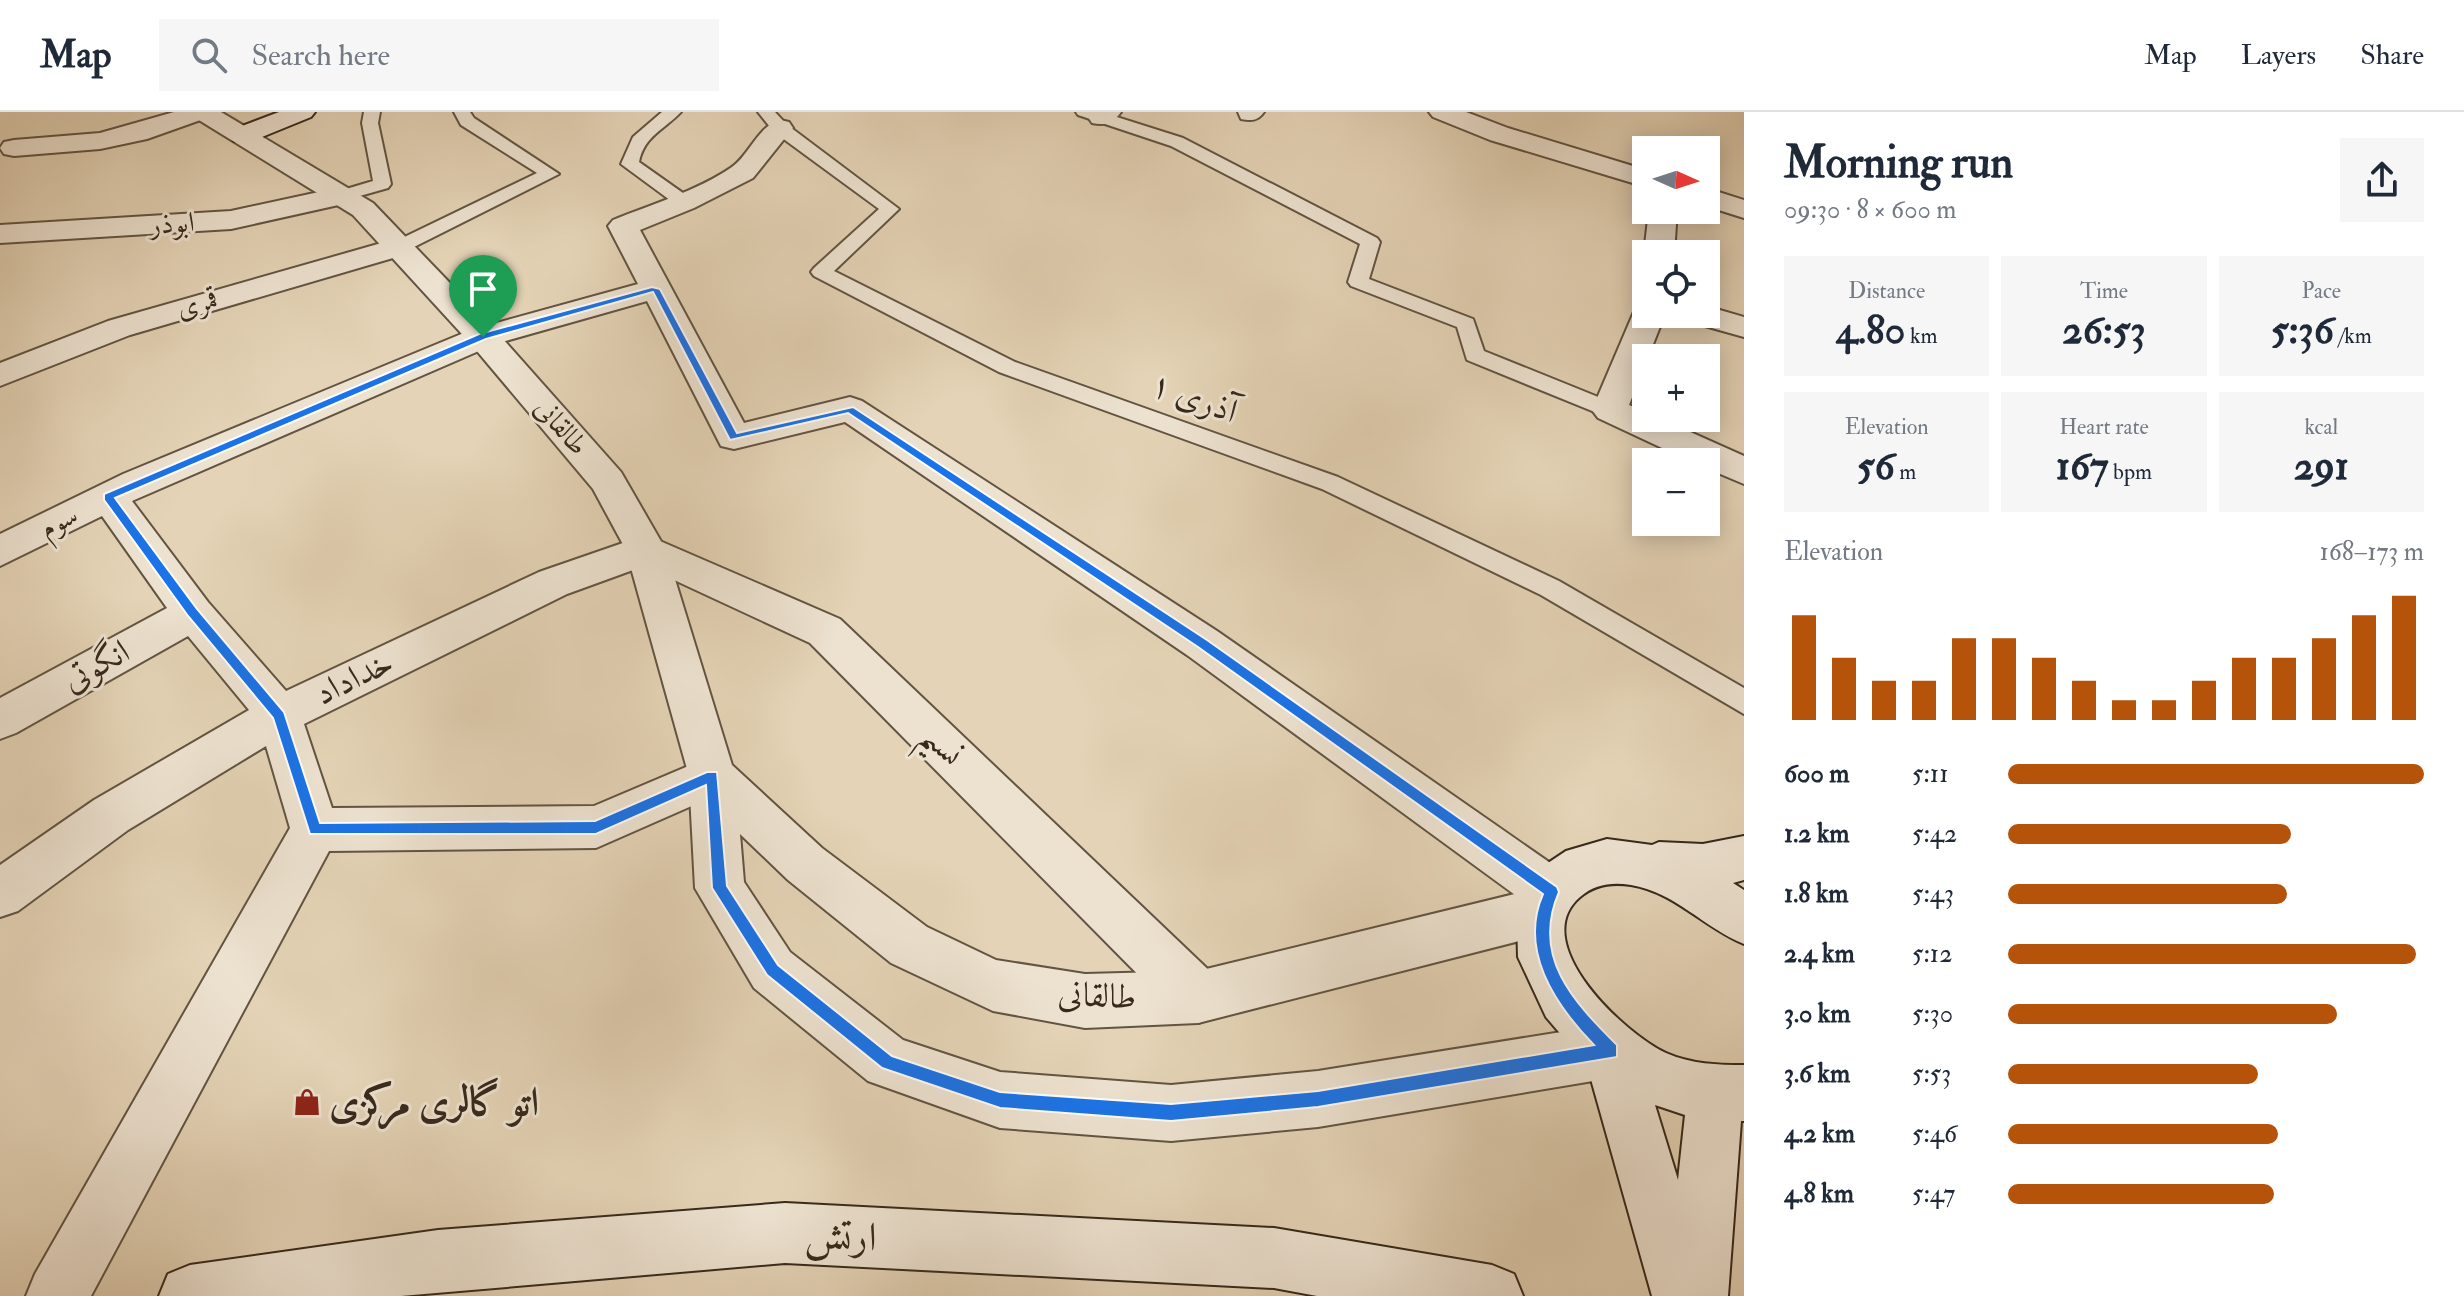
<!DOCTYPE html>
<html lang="en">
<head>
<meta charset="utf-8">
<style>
	:root { --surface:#fff; --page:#f6f6f7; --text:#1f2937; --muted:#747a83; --line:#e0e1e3; --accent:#b45309 }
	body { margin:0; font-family:"IM FELL Double Pica",Amiri,serif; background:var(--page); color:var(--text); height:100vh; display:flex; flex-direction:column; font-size:30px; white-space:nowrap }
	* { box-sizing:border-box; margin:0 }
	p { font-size:26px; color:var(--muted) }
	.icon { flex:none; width:44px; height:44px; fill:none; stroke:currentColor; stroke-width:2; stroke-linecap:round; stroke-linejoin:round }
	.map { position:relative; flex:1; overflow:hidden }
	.panel { display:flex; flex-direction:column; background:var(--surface); width:720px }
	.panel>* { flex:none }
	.needle { width:52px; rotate:93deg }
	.fabs { position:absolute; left:1632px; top:24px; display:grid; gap:16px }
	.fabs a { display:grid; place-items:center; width:88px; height:88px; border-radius:0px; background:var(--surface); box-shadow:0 4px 20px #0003; font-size:40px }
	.pin { position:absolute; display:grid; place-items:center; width:68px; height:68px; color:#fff; margin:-82px -34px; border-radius:50% 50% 50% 0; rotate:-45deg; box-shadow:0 0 8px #0007 }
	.pin .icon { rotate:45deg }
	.round { display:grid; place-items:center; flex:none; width:84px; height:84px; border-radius:0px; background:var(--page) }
	.summary { display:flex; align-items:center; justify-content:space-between; height:136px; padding:0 40px }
	h1 { font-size:44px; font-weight:800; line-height:60px }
	.metrics { display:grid; grid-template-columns:repeat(3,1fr); gap:12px; height:136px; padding:8px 40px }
	.metrics div { display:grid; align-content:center; border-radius:0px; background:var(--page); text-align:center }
	.metrics b { font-size:40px; font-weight:800 }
	.metrics small { font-size:22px; font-weight:400 }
	.metrics p { font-size:22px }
	.chart { height:224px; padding:16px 40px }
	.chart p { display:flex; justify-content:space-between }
	.chart svg { width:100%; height:144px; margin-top:8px; stroke:var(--accent); stroke-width:6 }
	ul { padding:0 40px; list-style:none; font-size:26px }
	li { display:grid; grid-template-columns:128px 96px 1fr; align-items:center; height:60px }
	li i { height:20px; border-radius:10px; background:var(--accent) }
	header { display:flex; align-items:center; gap:48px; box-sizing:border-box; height:112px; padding:0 40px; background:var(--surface); border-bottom:2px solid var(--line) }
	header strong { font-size:38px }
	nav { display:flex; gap:44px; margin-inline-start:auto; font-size:28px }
	.search { width:560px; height:72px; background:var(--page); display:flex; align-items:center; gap:20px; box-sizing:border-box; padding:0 28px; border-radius:0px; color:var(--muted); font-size:30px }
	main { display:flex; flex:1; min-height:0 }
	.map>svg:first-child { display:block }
</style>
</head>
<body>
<header>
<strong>Map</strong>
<div class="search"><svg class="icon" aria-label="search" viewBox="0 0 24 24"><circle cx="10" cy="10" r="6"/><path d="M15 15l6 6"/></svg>Search here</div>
<nav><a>Map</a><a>Layers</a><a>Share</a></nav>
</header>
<main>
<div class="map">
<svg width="1744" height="1184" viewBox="0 0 1744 1184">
	<rect width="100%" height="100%" fill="#e4d3b6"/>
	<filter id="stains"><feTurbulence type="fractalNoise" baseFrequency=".0025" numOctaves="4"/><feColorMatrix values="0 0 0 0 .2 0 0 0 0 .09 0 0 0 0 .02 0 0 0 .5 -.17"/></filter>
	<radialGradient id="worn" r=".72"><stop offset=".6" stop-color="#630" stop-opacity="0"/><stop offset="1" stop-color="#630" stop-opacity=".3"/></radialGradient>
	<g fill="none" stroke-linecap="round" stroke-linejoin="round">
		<g stroke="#625442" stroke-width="4">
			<path id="service" d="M364 0H380L378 11 391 72 388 76 342 89 336 88 333 84 336 80 373 69 362 11Z
				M454 0H470L474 6 559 62 406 139H392L389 135 392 131 537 61 461 13Z
				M662 0H681C665 17 644 24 639 50L690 86 693 90 690 94H678L621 52 633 25Z
				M758 0H775L786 12 899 97 834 159 1015 250 1338 365 1559 469 1744 576V602L1541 483 1322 377 999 260 814 164 811 160 814 156 879 97 774 20Z
				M1076 0H1101L1183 26 1377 126 1380 130 1369 167 1473 207 1484 239 1618 293 1621 298 1618 303H1602L1467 248 1457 215 1351 174 1348 170 1360 132 1171 34 1078 3Z"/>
		</g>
		<g stroke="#625442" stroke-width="4">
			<path id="minor" d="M174 0H213L209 5 147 27 100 37 14 44 4 42 0 36 4 30 14 28 100 21Z
				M1091 0H1121C1113 11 1105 14 1092 11L1088 5Z
				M1238 0H1264C1258 9 1251 9 1241 7Z
				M780 8 789 10 793 16 753 66 694 96 640 118 744 311 850 285 862 289 1217 519 1569 764 1576 780 1569 796 1551 803 1533 796 1187 543 845 310 734 337 721 334 647 189 495 232 132 389 208 490 286 579 539 460 646 423 840 507 1217 866 1224 885 1217 904 1198 911 1179 904 810 531 644 454 567 482 304 612 332 696 594 694 712 644 728 650 735 664 728 678 596 736 329 739 91 1184H26L35 1162 290 716 266 634 128 718 18 799 0 805V753L94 688 249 598 188 524 16 621 0 627V586L167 496 102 404 0 454V422L123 362 471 218 638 172 608 114 613 108C650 93 699 78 732 55 750 42 758 14 780 8Z
				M342 75 352 78 356 84 352 90 231 117 0 131V113L231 99Z
				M1649 98H1677L1674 142H1646V145L1644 142Z
				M399 126 410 129 414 135 410 141 130 223 0 274V251L108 209Z
				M1646 193V202H1665L1629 293 1646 300V306H1659L1744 344V372L1706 356V350H1692L1598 306 1592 298 1633 202 1638 195Z
				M1706 194 1744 205V225L1687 209 1682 202H1706Z"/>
		</g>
		<g stroke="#625442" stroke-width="4">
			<path id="tertiary" d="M190 0H221L373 91 495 218 621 360 666 438 732 653 822 736 927 815 996 848 1085 862 1198 859 1543 775 1561 782 1568 799 1561 816 1543 823 1198 911 1085 916 993 899 891 851 788 768 740 722 744 770 790 840 903 928 1000 960 1171 973 1318 959 1611 912 1630 920 1638 939 1630 958 1611 966 1318 1015 1171 1029 1000 1016 868 969 754 876 695 776 689 664 626 438 593 377 471 232 353 103 194 5Z
				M1429 0H1466L1508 16 1646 58V75L1490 28 1433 5Z
				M1706 76 1744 88V106L1706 94Z"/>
		</g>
		<g stroke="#37291c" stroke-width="4">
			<path id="secondary" d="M279 0H315L311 5 252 29H234L230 23 234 17Z
				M1744 724V768L1733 771 1744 778V832C1704 816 1675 780 1631 773 1612 770 1595 772 1580 785 1526 831 1626 923 1666 941 1691 952 1718 953 1744 953V1009H1741L1728 1184H1652L1587 953 1546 905 1518 845 1517 805 1534 766 1545 753 1566 739 1607 727 1652 733 1659 730 1703 732ZM1655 993 1685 1003 1678 1068Z
				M785 1091 1274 1116 1492 1153 1514 1162 1523 1184H1317L1274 1176 785 1151 401 1184H159L168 1162 190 1153 438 1118Z"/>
		</g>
		<use href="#service" fill="#ede2d0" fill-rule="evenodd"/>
		<use href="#minor" fill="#ede2d0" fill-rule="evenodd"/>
		<use href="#tertiary" fill="#ede2d0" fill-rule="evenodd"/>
		<use href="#secondary" fill="#ede2d0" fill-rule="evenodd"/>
	</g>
	<path fill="#1a73e8" stroke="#fff" stroke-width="2" fill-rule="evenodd" d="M652 175 660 177 737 321 853 295 1207 528 1557 775 1559 780C1531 845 1573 889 1617 933V945L1318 995 1171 1009 1000 996 882 956 767 863 712 776 706 673 596 722H310L273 606 188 504 104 388V382L479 222ZM653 180 730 328 848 301 1198 535 1543 782C1518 839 1555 893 1594 933L1318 979 1171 992 1000 980 892 944 778 853 727 774 717 660H707L595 709 320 711 284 600 197 497 115 386 486 227Z"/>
	<defs>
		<g id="shop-bare" transform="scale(2.16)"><path d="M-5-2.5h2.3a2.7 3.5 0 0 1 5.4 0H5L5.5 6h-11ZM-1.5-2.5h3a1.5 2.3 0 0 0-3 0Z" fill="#8f2418" stroke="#ede2d0" stroke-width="2.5" paint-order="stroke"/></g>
	</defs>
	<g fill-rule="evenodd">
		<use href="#shop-bare" x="307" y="990"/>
	</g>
	<g text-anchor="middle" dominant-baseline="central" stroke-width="6" stroke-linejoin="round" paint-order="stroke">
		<g font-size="28" fill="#37291c" stroke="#ede2d0">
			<text transform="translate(172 112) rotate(-4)">ابوذر</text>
			<text transform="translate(197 192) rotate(-17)">قمری</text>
			<text transform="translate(561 315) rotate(49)">طالقانی</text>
			<text transform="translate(59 410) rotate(-27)">سوم</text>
		</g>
		<g font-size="34" fill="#37291c" stroke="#ede2d0">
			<text transform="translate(1194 286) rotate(20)">آذری ۱</text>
			<text transform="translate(96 554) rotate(-29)">انگوتی</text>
			<text transform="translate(354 566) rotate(-26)">خداداد</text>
			<text transform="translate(942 633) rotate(44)">نسیم</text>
			<text transform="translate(1097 884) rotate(3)">طالقانی</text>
		</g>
		<g font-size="40" font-weight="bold" fill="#37291c" stroke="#ede2d0" text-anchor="start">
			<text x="329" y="990">اتو گالری مرکزی</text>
		</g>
		<g font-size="40" fill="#37291c" stroke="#ede2d0">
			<text transform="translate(841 1124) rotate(3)">ارتش</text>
		</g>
	</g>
	<rect width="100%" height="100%" filter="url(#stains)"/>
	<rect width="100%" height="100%" fill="url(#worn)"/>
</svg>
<div class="fabs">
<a><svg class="needle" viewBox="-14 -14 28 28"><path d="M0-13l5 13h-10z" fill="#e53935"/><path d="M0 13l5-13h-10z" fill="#747a83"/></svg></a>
<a><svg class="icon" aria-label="locate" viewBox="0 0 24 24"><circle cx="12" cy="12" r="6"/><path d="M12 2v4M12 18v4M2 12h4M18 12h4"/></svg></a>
<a>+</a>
<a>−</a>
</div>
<div class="pin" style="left:483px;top:225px;background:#1e9e55"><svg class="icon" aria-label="arrive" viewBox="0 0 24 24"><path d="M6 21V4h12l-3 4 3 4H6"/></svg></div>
</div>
<section class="panel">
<div class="summary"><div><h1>Morning run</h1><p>09:30 · 8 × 600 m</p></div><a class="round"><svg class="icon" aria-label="share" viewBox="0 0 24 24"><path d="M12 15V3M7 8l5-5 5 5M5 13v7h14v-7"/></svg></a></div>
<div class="metrics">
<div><p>Distance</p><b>4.80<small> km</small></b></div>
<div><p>Time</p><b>26:53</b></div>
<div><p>Pace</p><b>5:36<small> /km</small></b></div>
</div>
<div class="metrics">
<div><p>Elevation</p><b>56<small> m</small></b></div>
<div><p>Heart rate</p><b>167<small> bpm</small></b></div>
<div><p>kcal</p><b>291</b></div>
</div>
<div class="chart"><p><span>Elevation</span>168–173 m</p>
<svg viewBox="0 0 160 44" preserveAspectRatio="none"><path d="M5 44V12M15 44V25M25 44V32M35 44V32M45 44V19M55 44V19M65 44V25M75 44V32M85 44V38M95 44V38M105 44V32M115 44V25M125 44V25M135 44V19M145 44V12M155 44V6"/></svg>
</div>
<ul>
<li><b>600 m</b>5:11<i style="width:100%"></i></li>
<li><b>1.2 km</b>5:42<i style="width:68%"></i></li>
<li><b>1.8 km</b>5:43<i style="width:67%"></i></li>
<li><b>2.4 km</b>5:12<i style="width:98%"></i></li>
<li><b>3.0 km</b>5:30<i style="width:79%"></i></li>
<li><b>3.6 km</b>5:53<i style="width:60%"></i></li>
<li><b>4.2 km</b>5:46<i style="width:65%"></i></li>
<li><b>4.8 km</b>5:47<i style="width:64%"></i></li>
</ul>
</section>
</main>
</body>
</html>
